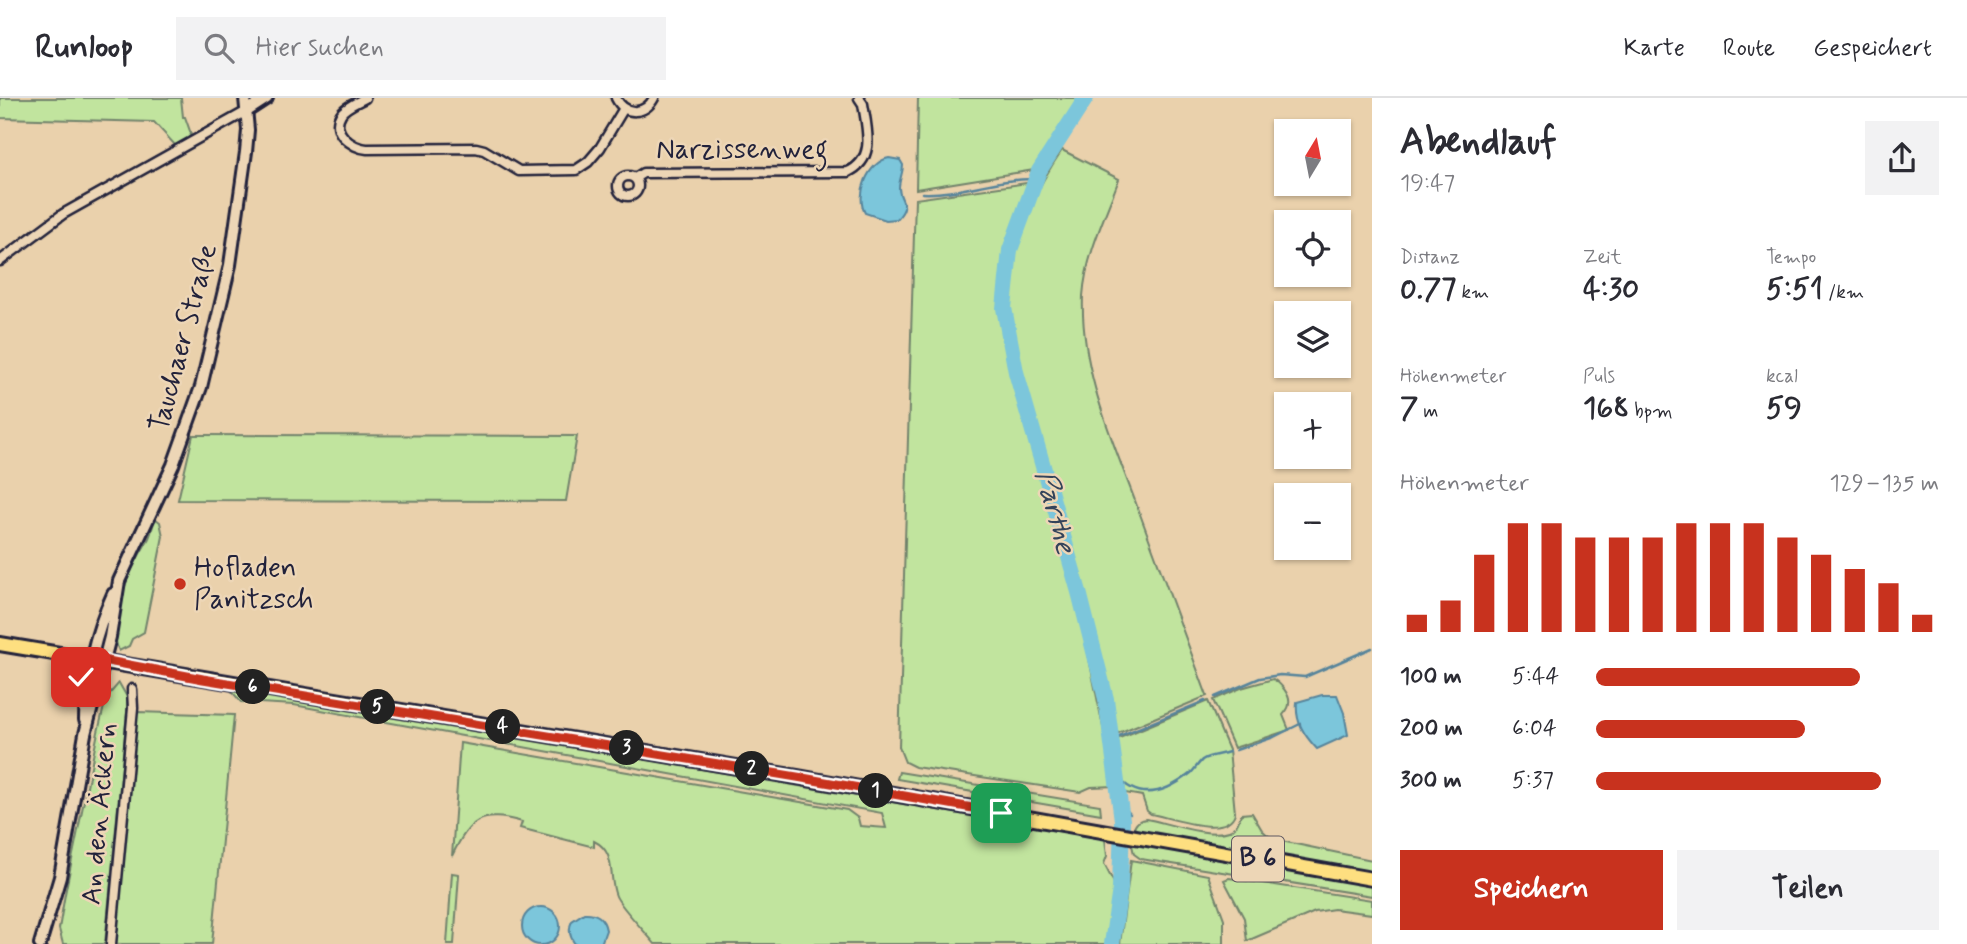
<!DOCTYPE html>
<html lang="de">
<head>
<meta charset="utf-8">
<style>
	:root { --surface:#fff; --page:#f2f2f3; --text:#2b2b33; --muted:#7c7c81; --line:#e1e1e2; --accent:#c8321e }
	body { margin:0; font-family:Mynerve,sans-serif; background:var(--page); color:var(--text); height:100vh; display:flex; flex-direction:column; font-size:26px; white-space:nowrap }
	* { box-sizing:border-box; margin:0 }
	p { font-size:23px; color:var(--muted) }
	.icon { flex:none; width:38px; height:38px; fill:none; stroke:currentColor; stroke-width:2; stroke-linecap:round; stroke-linejoin:round }
	.map { position:relative; flex:1; overflow:hidden }
	.details { display:flex; flex-direction:column; background:var(--surface); width:595px }
	.details>* { flex:none }
	.needle { width:46px; rotate:10deg }
	.tools { position:absolute; left:1274px; top:21px; display:grid; gap:14px }
	.tools a { display:grid; place-items:center; width:77px; height:77px; border-radius:0px; background:var(--surface); box-shadow:0 2px 5px #0004; font-size:35px }
	.pin { position:absolute; display:grid; place-items:center; width:60px; height:60px; color:#fff; margin:-30px; border-radius:14px; box-shadow:0 4px 10px #0006 }
	.km { position:absolute; width:35px; height:35px; margin:-18px; border-radius:50%; background:#222; color:#fff; font-size:19px; line-height:35px; text-align:center }
	.round { display:grid; place-items:center; flex:none; width:74px; height:74px; border-radius:0px; background:var(--page) }
	.head { display:flex; align-items:center; justify-content:space-between; height:119px; padding:0 28px }
	h1 { font-size:38px; font-weight:700; line-height:52px }
	.stats { display:grid; grid-template-columns:repeat(3,1fr); gap:10px; height:119px; padding:7px 28px }
	.stats div { display:grid; align-content:center }
	.stats b { font-size:30px; font-weight:700 }
	.stats small { font-size:19px; font-weight:400 }
	.stats p { font-size:19px }
	.chart { height:196px; padding:14px 28px }
	.chart p { display:flex; justify-content:space-between }
	.chart svg { width:100%; height:126px; margin-top:7px; stroke:var(--accent); stroke-width:6 }
	.action { display:flex; gap:14px; margin-top:auto; padding:14px 28px }
	.action a { flex:1; height:80px; border-radius:0px; background:var(--accent); color:#fff; font-size:28px; font-weight:700; line-height:80px; text-align:center }
	.action a+a { background:var(--page); color:var(--text) }
	ul { padding:0 28px; list-style:none; font-size:23px }
	li { display:grid; grid-template-columns:112px 84px 1fr; align-items:center; height:52px }
	li i { height:18px; border-radius:9px; background:var(--accent) }
	header { display:flex; align-items:center; gap:42px; box-sizing:border-box; height:98px; padding:0 35px; background:var(--surface); border-bottom:2px solid var(--line) }
	header strong { font-size:33px }
	nav { display:flex; gap:38px; margin-inline-start:auto; font-size:24px }
	.search { width:490px; height:63px; background:var(--page); display:flex; align-items:center; gap:18px; box-sizing:border-box; padding:0 24px; border-radius:0px; color:var(--muted); font-size:26px }
	main { display:flex; flex:1; min-height:0 }
	.map>svg:first-child { display:block }
</style>
</head>
<body>
<header>
<strong>Runloop</strong>
<div class="search"><svg class="icon" aria-label="search" viewBox="0 0 24 24"><circle cx="10" cy="10" r="6"/><path d="M15 15l6 6"/></svg>Hier suchen</div>
<nav><a>Karte</a><a>Route</a><a>Gespeichert</a></nav>
</header>
<main>
<div class="map">
<svg width="1372" height="846" viewBox="0 0 1372 846">
	<rect width="100%" height="100%" fill="#ead1ac"/>
	<filter id="ink" filterUnits="userSpaceOnUse"><feTurbulence type="fractalNoise" baseFrequency=".0143" numOctaves="2"/><feDisplacementMap in="SourceGraphic" scale="14" xChannelSelector="R" yChannelSelector="G"/><feConvolveMatrix kernelMatrix="1 2 1 2 8 2 1 2 1" color-interpolation-filters="sRGB"/></filter>
	<g filter="url(#ink)">
		<path fill="#c1e49e" stroke="#72836c" stroke-width="2" d="M0 0H181L183 19H185L191 36 188 41 170 55 168 54 176 48 154 24 0 20Z
			M918 0H1079L1034 72 916 91Z
			M1062 52 1119 81C1105 119 1086 157 1083 198 1080 271 1112 341 1137 408 1160 471 1184 534 1207 598L1116 636 1107 589 1017 256C1014 241 1008 224 1008 209 1009 151 1030 99 1062 52Z
			M1027 85V91L1009 144 1004 174 1000 218 1011 270 1073 482 1115 688 1091 689 1080 694 915 669 905 664 899 649 915 101Z
			M193 337H201L577 338 566 403 178 402Z
			M156 421 160 424 163 438 144 534 132 541 129 548 119 553C105 522 132 468 148 442 152 435 152 427 156 421Z
			M1273 581C1280 585 1291 597 1289 606 1289 611 1285 614 1283 617L1289 632 1234 650 1213 602 1241 590Z
			M119 585 127 599V614L105 846H63L59 831 65 796 98 634 106 600Z
			M228 589 1105 741 1107 758 1104 766 1116 789 1109 846H655C647 836 620 808 616 798 608 779 617 754 594 743V749L520 730 522 724C482 713 470 720 452 758L460 645 847 712 858 720 860 728 886 730 882 715 294 607 241 604Z
			M1208 603 1229 652 1235 715C1227 741 1172 720 1151 716L1147 713 1142 698 1125 695 1117 641Z
			M137 614 234 617 212 846H116Z
			M899 674 1100 707 1101 716 897 681Z
			M1252 715 1262 732 1272 741 1372 762V775L1133 733C1135 725 1139 721 1147 721 1167 725 1210 740 1229 733 1237 730 1239 723 1241 716Z
			M1132 747H1145L1372 786V798L1141 761 1134 756Z
			M1131 762 1208 777 1224 821V846H1120Z
			M452 775 459 776 454 846H447Z
			M1229 780 1372 802V816L1334 811 1315 814 1247 843 1244 820 1224 782Z"/>
		<path fill="#7bc6db" stroke="#57849b" stroke-width="2" d="M889 60 900 62 903 67C903 75 899 82 899 90 899 104 912 105 897 121L886 122 865 115C855 97 868 64 889 60Z
			M1322 597H1337L1344 615 1348 637 1317 651C1304 637 1295 624 1297 604Z
			M522 828a19 19 0 1 1 38 0a19 19 0 1 1-38 0Z
			M584 815C596 814 604 820 606 832L601 846H575C569 838 568 831 572 823Z"/>
		<g fill="none" stroke-linecap="round" stroke-linejoin="round">
			<path stroke="#57849b" stroke-width="2.5" d="M922 95C958 97 997 80 1036 81
				M1215 599 1260 580 1280 577 1305 579 1372 550
				M1112 641 1205 603
				M1236 652 1274 639 1300 626
				M1117 678C1139 705 1167 694 1191 675 1195 671 1198 666 1202 662 1210 657 1220 657 1229 654
				M1120 704 1130 716"/>
			<path stroke="#7bc6db" stroke-width="16" d="M1086 0 1039 73 1010 152 1004 210 1016 274 1079 494 1106 601 1122 722 1120 791 1112 846"/>
			<g stroke="#22223b" stroke-width="13">
				<path id="street" d="M365 0C358 4 345 9 341 16 330 34 352 50 367 51L476 50 484 52 519 73 576 72 588 64 600 50 624 10
					M616 0C625 18 645 17 654 0
					M618 88a10 10 0 1 1 20 0a10 10 0 1 1-20 0Z
					M635 80 643 75 848 74C876 61 867 32 863 6L859 0
					M0 163 63 116 247 13
					M111 846 133 610 132 591"/>
			</g>
			<g stroke="#22223b" stroke-width="16">
				<path id="secondary" d="M247 13 267 0
					M59 556C72 567 79 574 84 590
					M85 622C85 579 95 535 113 496
					M40 846 60 779 85 636 110 539 119 483 173 367 201 289 230 167 246 54 248 32 245 0"/>
			</g>
			<g stroke="#22223b" stroke-width="18">
				<path id="primary" d="M0 546 797 679 1372 781"/>
			</g>
			<use href="#street" stroke="#edd6b6" stroke-width="8"/>
			<use href="#secondary" stroke="#edd6b6" stroke-width="10"/>
			<use href="#primary" stroke="#fedf80" stroke-width="12"/>
		</g>
	</g>
	<g fill="none" stroke-linecap="round" stroke-linejoin="round" filter="url(#ink)">
		<g stroke="#fff" stroke-width="14">
			<path id="route" d="M81 579 85 593 92 560 203 581 797 679 1001 715"/>
		</g>
		<use href="#route" stroke="#c8321e" stroke-width="9"/>
	</g>
	<circle fill="#c8321e" stroke="#edd6b6" stroke-width="2.5" cx="180" cy="486" r="7"/>
	<g text-anchor="middle" dominant-baseline="central" stroke-width="5" stroke-linejoin="round" paint-order="stroke">
		<rect fill="#edd6b6" stroke="#5f5860" stroke-width="2" x="1232" y="738.5" width="52" height="45" rx="5"/>
		<g font-size="26" font-weight="bold" fill="#22223b">
			<text x="1258" y="761">B 6</text>
		</g>
		<g font-size="28" fill="#22223b" stroke="#edd6b6">
			<text x="742" y="52">Narzissenweg</text>
			<text transform="translate(184 240) rotate(-75)">Tauchaer Straße</text>
			<text transform="translate(100 716) rotate(-85)">An den Äckern</text>
		</g>
		<g font-size="28" fill="#22223b" stroke="#edd6b6" text-anchor="start">
			<text x="194" y="470">Hofladen<tspan x="194" dy="32">Panitzsch</tspan></text>
		</g>
		<g font-size="30" font-style="italic" fill="#34435b" stroke="#edd6b6">
			<text transform="translate(1055 414) rotate(75)">Parthe</text>
		</g>
	</g>
</svg>
<div class="tools">
<a><svg class="needle" viewBox="-14 -14 28 28"><path d="M0-13l5 13h-10z" fill="#e53935"/><path d="M0 13l5-13h-10z" fill="#7c7c81"/></svg></a>
<a><svg class="icon" aria-label="locate" viewBox="0 0 24 24"><circle cx="12" cy="12" r="6"/><path d="M12 2v4M12 18v4M2 12h4M18 12h4"/></svg></a>
<a><svg class="icon" aria-label="layers" viewBox="0 0 24 24"><path d="M12 4l9 5-9 5-9-5zM3 14l9 5 9-5"/></svg></a>
<a>+</a>
<a>−</a>
</div>
<div class="pin" style="left:1001px;top:715px;background:#1e9e55"><svg class="icon" aria-label="arrive" viewBox="0 0 24 24"><path d="M6 21V4h12l-3 4 3 4H6"/></svg></div>
<div class="pin" style="left:81px;top:579px;background:#d93025"><svg class="icon" aria-label="check" viewBox="0 0 24 24"><path d="M5 12l5 5 9-10"/></svg></div>
<b class="km" style="left:876px;top:693px">1</b>
<b class="km" style="left:752px;top:671px">2</b>
<b class="km" style="left:627px;top:650px">3</b>
<b class="km" style="left:503px;top:629px">4</b>
<b class="km" style="left:378px;top:609px">5</b>
<b class="km" style="left:253px;top:589px">6</b>
</div>
<section class="details">
<div class="head"><div><h1>Abendlauf</h1><p>19:47</p></div><a class="round"><svg class="icon" aria-label="share" viewBox="0 0 24 24"><path d="M12 15V3M7 8l5-5 5 5M5 13v7h14v-7"/></svg></a></div>
<div class="stats">
<div><p>Distanz</p><b>0.77<small> km</small></b></div>
<div><p>Zeit</p><b>4:30</b></div>
<div><p>Tempo</p><b>5:51<small> /km</small></b></div>
</div>
<div class="stats">
<div><p>Höhenmeter</p><b>7<small> m</small></b></div>
<div><p>Puls</p><b>168<small> bpm</small></b></div>
<div><p>kcal</p><b>59</b></div>
</div>
<div class="chart"><p><span>Höhenmeter</span>129–135 m</p>
<svg viewBox="0 0 160 44" preserveAspectRatio="none"><path d="M5 44V38M15 44V33M25 44V17M35 44V6M45 44V6M55 44V11M65 44V11M75 44V11M85 44V6M95 44V6M105 44V6M115 44V11M125 44V17M135 44V22M145 44V27M155 44V38"/></svg>
</div>
<ul>
<li><b>100 m</b>5:44<i style="width:77%"></i></li>
<li><b>200 m</b>6:04<i style="width:61%"></i></li>
<li><b>300 m</b>5:37<i style="width:83%"></i></li>
</ul>
<div class="action"><a>Speichern</a><a>Teilen</a></div>
</section>
</main>
</body>
</html>
